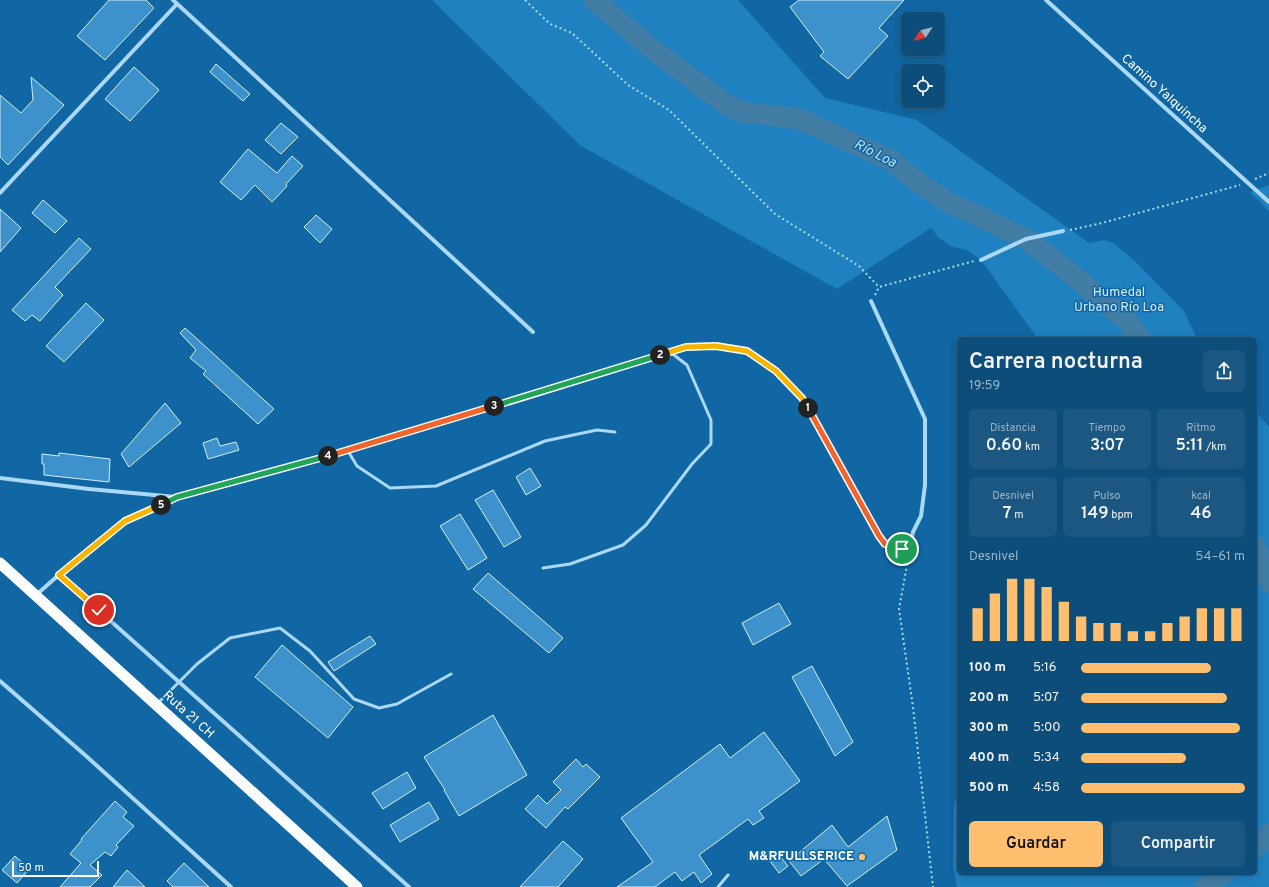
<!DOCTYPE html>
<html lang="es">
<head>
<meta charset="utf-8">
<style>
	:root { --surface:#0d4d7a; --page:#1b5781; --text:#f1f3f6; --muted:#9ab4c7; --line:#2d648b; --accent:#ffbf6f }
	body { margin:0; font-family:Overpass,sans-serif; background:var(--page); color:var(--text); height:100vh; display:flex; flex-direction:column; font-size:15px; white-space:nowrap }
	* { box-sizing:border-box; margin:0 }
	p { font-size:13px; color:var(--muted) }
	.icon { flex:none; width:22px; height:22px; fill:none; stroke:currentColor; stroke-width:2; stroke-linecap:round; stroke-linejoin:round }
	.map { position:relative; flex:1; overflow:hidden }
	.side { position:absolute; left:957px; top:337px; width:300px; height:538px; display:flex; flex-direction:column; background:var(--surface); border-radius:6px; box-shadow:0 2px 10px #0003,0 0 0 1px var(--line) }
	.side>* { flex:none }
	.needle { width:26px; rotate:234deg }
	.controls { position:absolute; left:901px; top:12px; display:grid; gap:8px }
	.controls a { display:grid; place-items:center; width:44px; height:44px; border-radius:6px; background:var(--surface); box-shadow:0 2px 10px #0003,0 0 0 1px var(--line); font-size:20px }
	.scale { position:absolute; left:12px; bottom:10px; width:87px; box-sizing:border-box; padding-left:4px; border:2px solid #fff; border-top:0; font-size:11px; line-height:14px; white-space:nowrap; color:#fff; -webkit-text-stroke:3px #1167a3; paint-order:stroke }
	.pin { position:absolute; display:grid; place-items:center; width:34px; height:34px; color:#fff; margin:-17px; border:2px solid #fff; border-radius:50%; box-shadow:0 1px 4px #0007 }
	.km { position:absolute; width:20px; height:20px; margin:-10px; border-radius:50%; background:#222; color:#fff; font-size:11px; line-height:20px; text-align:center }
	.round { display:grid; place-items:center; flex:none; width:42px; height:42px; border-radius:6px; background:var(--page) }
	.head { display:flex; align-items:center; justify-content:space-between; height:68px; padding:0 12px }
	h1 { font-size:22px; font-weight:600; line-height:30px }
	.figures { display:grid; grid-template-columns:repeat(3,1fr); gap:6px; height:68px; padding:4px 12px }
	.figures div { display:grid; align-content:center; border-radius:6px; background:var(--page); text-align:center }
	.figures b { font-size:17px; font-weight:600 }
	.figures small { font-size:11px; font-weight:400 }
	.figures p { font-size:11px }
	.chart { height:112px; padding:8px 12px }
	.chart p { display:flex; justify-content:space-between }
	.chart svg { width:100%; height:72px; margin-top:4px; stroke:var(--accent); stroke-width:6 }
	.action { display:flex; gap:8px; margin-top:auto; padding:8px 12px }
	.action a { flex:1; height:46px; border-radius:6px; background:var(--accent); color:#111; font-size:16px; font-weight:600; line-height:46px; text-align:center }
	.action a+a { background:var(--page); color:var(--text) }
	ul { padding:0 12px; list-style:none; font-size:13px }
	li { display:grid; grid-template-columns:64px 48px 1fr; align-items:center; height:30px }
	li i { height:10px; border-radius:5px; background:var(--accent) }
	.map>svg:first-child { display:block }
</style>
</head>
<body>
<div class="map">
<svg width="1269" height="887" viewBox="0 0 1269 887">
	<rect width="100%" height="100%" fill="#1167a3"/>
	<path fill="#2081c0" d="M432 0H738L825 98 917 120 1089 243 1104 240 1113 243 1135 261 1184 311 1197 339H1038L981 260 967 250 950 246 938 237 931 228 837 289 581 146Z
		M1269 185V211L1250 192Z
		M1255 411 1269 427V887H957L953 864 954 803 959 796V873H1255Z"/>
	<g fill="none" stroke-linecap="round" stroke-linejoin="round">
		<path stroke="#427da6" stroke-width="21" d="M594 0 652 49 727 105 742 112 799 119 875 153 889 159 920 184 948 202 1026 239 1073 275 1128 322 1141 339
			M1255 546 1269 582
			M1255 848 1269 834
			M1205 887 1224 873"/>
	</g>
	<path fill="#3e92cb" stroke="#d4eefe" d="M109 0H146L154 8 105 60 77 36Z
		M799 0H904L879 28 888 36 848 79 820 56 824 52 790 7Z
		M216 64 250 94 243 101 210 72Z
		M134 67 159 90 130 121 105 99Z
		M31 77 64 105 8 165 0 157V95L21 113 33 100Z
		M281 123 298 137 281 154 265 140Z
		M248 149 277 173 292 156 303 166 286 184 287 186 272 202 255 185 241 200 220 182Z
		M43 200 67 221 55 233 32 213Z
		M0 209 21 228 0 252Z
		M316 215 332 229 320 243 304 227Z
		M79 238 91 249 55 287 63 295 40 321 32 315 25 321 12 310Z
		M86 303 104 320 64 362 46 346Z
		M185 328 274 409 258 424 203 374 206 371 190 358 196 350 180 333Z
		M165 403 181 423 129 467 121 454Z
		M217 438 220 446 236 442 239 450 208 459 203 443Z
		M59 453 110 459 109 482 44 475V464H42V454L59 456Z
		M530 468 541 486 526 495 516 477Z
		M493 490 521 537 504 547 475 500Z
		M460 514 487 558 468 570 440 526Z
		M488 573 563 638 549 653 473 589Z
		M779 603 791 624 753 645 742 623Z
		M370 636 376 644 334 671 328 662Z
		M282 645 353 707 328 738 255 677Z
		M812 666 853 742 835 756 792 677Z
		M493 715 527 775 459 816 444 790H445L424 757Z
		M764 732 800 781 759 811 764 818 753 825 748 819 699 855 712 874 701 883 694 872 682 881 675 872 655 887H617L653 862 621 818 720 744 730 758Z
		M576 759 583 767 586 764 600 777 568 809 565 807 546 828 525 809 538 795 547 804 561 790 553 782Z
		M407 772 416 788 383 809 372 793Z
		M115 801 127 812 123 817 134 826 116 845 118 847 111 856 105 852 90 865 102 875 90 887H60L81 863 70 854 82 840 81 839Z
		M429 802 439 819 400 842 390 825Z
		M887 816 897 850 847 886 824 859 801 876 789 861 832 825 848 847Z
		M563 841 583 859 558 887H520Z
		M775 850 788 866 779 873 766 856Z
		M15 856 29 869 17 883 2 870Z
		M184 863 209 887H173L167 881Z
		M127 870 145 887H113Z"/>
	<g fill="none" stroke-linecap="round" stroke-linejoin="round">
		<path stroke="#abd8f6" stroke-width="2" stroke-dasharray="2 3" stroke-linecap="butt" d="M525 0 550 24 572 33 628 85 669 110 775 214 859 266 879 287
			M1255 179 1269 173
			M1070 230 1102 223 1240 185
			M875 295 879 287 974 261
			M909 554 899 609 913 707 933 887"/>
		<path stroke="#abd8f6" stroke-width="3" d="M348 451 357 466 390 488 436 486 545 441 597 430 615 432
			M543 568 570 564 623 545 646 525 692 464 711 444V420L687 365 670 352
			M157 704 197 664 230 638 280 628 310 651 354 699 379 708 397 704 451 674
			M718 887 728 875"/>
		<path stroke="#abd8f6" stroke-width="4" d="M173 0 533 332
			M1046 0 1269 202
			M0 193 177 4
			M981 260 1026 239 1063 231
			M0 478 89 489 176 497
			M59 575 409 887
			M36 595 86 551 125 521 177 497 348 451 686 347 716 346 747 351 776 371 802 398 879 536C887 546 896 551 910 546L913 532 921 516 925 485V419L871 301
			M0 681 85 755 231 887"/>
		<path stroke="#fcfeff" stroke-width="11" d="M0 563 357 887"/>
	</g>
	<g fill="none" stroke-linecap="round" stroke-linejoin="round">
		<g stroke="#fff" stroke-width="8">
			<path id="split-1" d="M808 408 879 536 885 544 902 549"/>
		</g>
		<g stroke="#fff" stroke-width="8">
			<path id="split-2" d="M660 355 686 347 716 346 747 351 776 371 802 398 808 408"/>
		</g>
		<g stroke="#fff" stroke-width="8">
			<path id="split-3" d="M494 406 660 355"/>
		</g>
		<g stroke="#fff" stroke-width="8">
			<path id="split-4" d="M328 456 494 406"/>
		</g>
		<g stroke="#fff" stroke-width="8">
			<path id="split-5" d="M161 505 177 497 328 456"/>
		</g>
		<g stroke="#fff" stroke-width="8">
			<path id="split-6" d="M99 610 59 575 125 521 161 505"/>
		</g>
		<use href="#split-1" stroke="#f0652b" stroke-width="5"/>
		<use href="#split-2" stroke="#f5b400" stroke-width="5"/>
		<use href="#split-3" stroke="#22a559" stroke-width="5"/>
		<use href="#split-4" stroke="#f0652b" stroke-width="5"/>
		<use href="#split-5" stroke="#22a559" stroke-width="5"/>
		<use href="#split-6" stroke="#f5b400" stroke-width="5"/>
	</g>
	<circle fill="#ffbf6f" stroke="#1167a3" stroke-width="1.5" cx="862" cy="857" r="4"/>
	<g text-anchor="middle" dominant-baseline="central" stroke-width="3" stroke-linejoin="round" paint-order="stroke">
		<g font-size="13" fill="#fff" stroke="#1167a3">
			<text transform="translate(1164 94) rotate(42)">Camino Yalquincha</text>
			<text transform="translate(188 715) rotate(42)">Ruta 21 CH</text>
		</g>
		<g font-size="13" fill="#d4eefe" stroke="#1167a3">
			<text x="1119" y="293">Humedal<tspan x="1119" dy="15">Urbano Río Loa</tspan></text>
		</g>
		<g font-size="13" font-weight="bold" fill="#fff" stroke="#1167a3" text-anchor="end">
			<text x="854" y="857">M&amp;RFULLSERICE</text>
		</g>
		<g font-size="14" font-style="italic" fill="#bfe4fc" stroke="#1167a3">
			<text transform="translate(875 154) rotate(27)">Río Loa</text>
		</g>
	</g>
</svg>
<div class="controls">
<a><svg class="needle" viewBox="-14 -14 28 28"><path d="M0-13l5 13h-10z" fill="#e53935"/><path d="M0 13l5-13h-10z" fill="#9ab4c7"/></svg></a>
<a><svg class="icon" aria-label="locate" viewBox="0 0 24 24"><circle cx="12" cy="12" r="6"/><path d="M12 2v4M12 18v4M2 12h4M18 12h4"/></svg></a>
</div>
<div class="scale">50 m</div>
<div class="pin" style="left:902px;top:549px;background:#1e9e55"><svg class="icon" aria-label="arrive" viewBox="0 0 24 24"><path d="M6 21V4h12l-3 4 3 4H6"/></svg></div>
<div class="pin" style="left:99px;top:610px;background:#d93025"><svg class="icon" aria-label="check" viewBox="0 0 24 24"><path d="M5 12l5 5 9-10"/></svg></div>
<b class="km" style="left:808px;top:408px">1</b>
<b class="km" style="left:660px;top:355px">2</b>
<b class="km" style="left:494px;top:406px">3</b>
<b class="km" style="left:328px;top:456px">4</b>
<b class="km" style="left:161px;top:505px">5</b>
<section class="side">
<div class="head"><div><h1>Carrera nocturna</h1><p>19:59</p></div><a class="round"><svg class="icon" aria-label="share" viewBox="0 0 24 24"><path d="M12 15V3M7 8l5-5 5 5M5 13v7h14v-7"/></svg></a></div>
<div class="figures">
<div><p>Distancia</p><b>0.60<small> km</small></b></div>
<div><p>Tiempo</p><b>3:07</b></div>
<div><p>Ritmo</p><b>5:11<small> /km</small></b></div>
</div>
<div class="figures">
<div><p>Desnivel</p><b>7<small> m</small></b></div>
<div><p>Pulso</p><b>149<small> bpm</small></b></div>
<div><p>kcal</p><b>46</b></div>
</div>
<div class="chart"><p><span>Desnivel</span>54–61 m</p>
<svg viewBox="0 0 160 44" preserveAspectRatio="none"><path d="M5 44V24M15 44V15M25 44V6M35 44V6M45 44V11M55 44V20M65 44V29M75 44V33M85 44V33M95 44V38M105 44V38M115 44V33M125 44V29M135 44V24M145 44V24M155 44V24"/></svg>
</div>
<ul>
<li><b>100 m</b>5:16<i style="width:79%"></i></li>
<li><b>200 m</b>5:07<i style="width:89%"></i></li>
<li><b>300 m</b>5:00<i style="width:97%"></i></li>
<li><b>400 m</b>5:34<i style="width:64%"></i></li>
<li><b>500 m</b>4:58<i style="width:100%"></i></li>
</ul>
<div class="action"><a>Guardar</a><a>Compartir</a></div>
</section>
</div>
</body>
</html>
